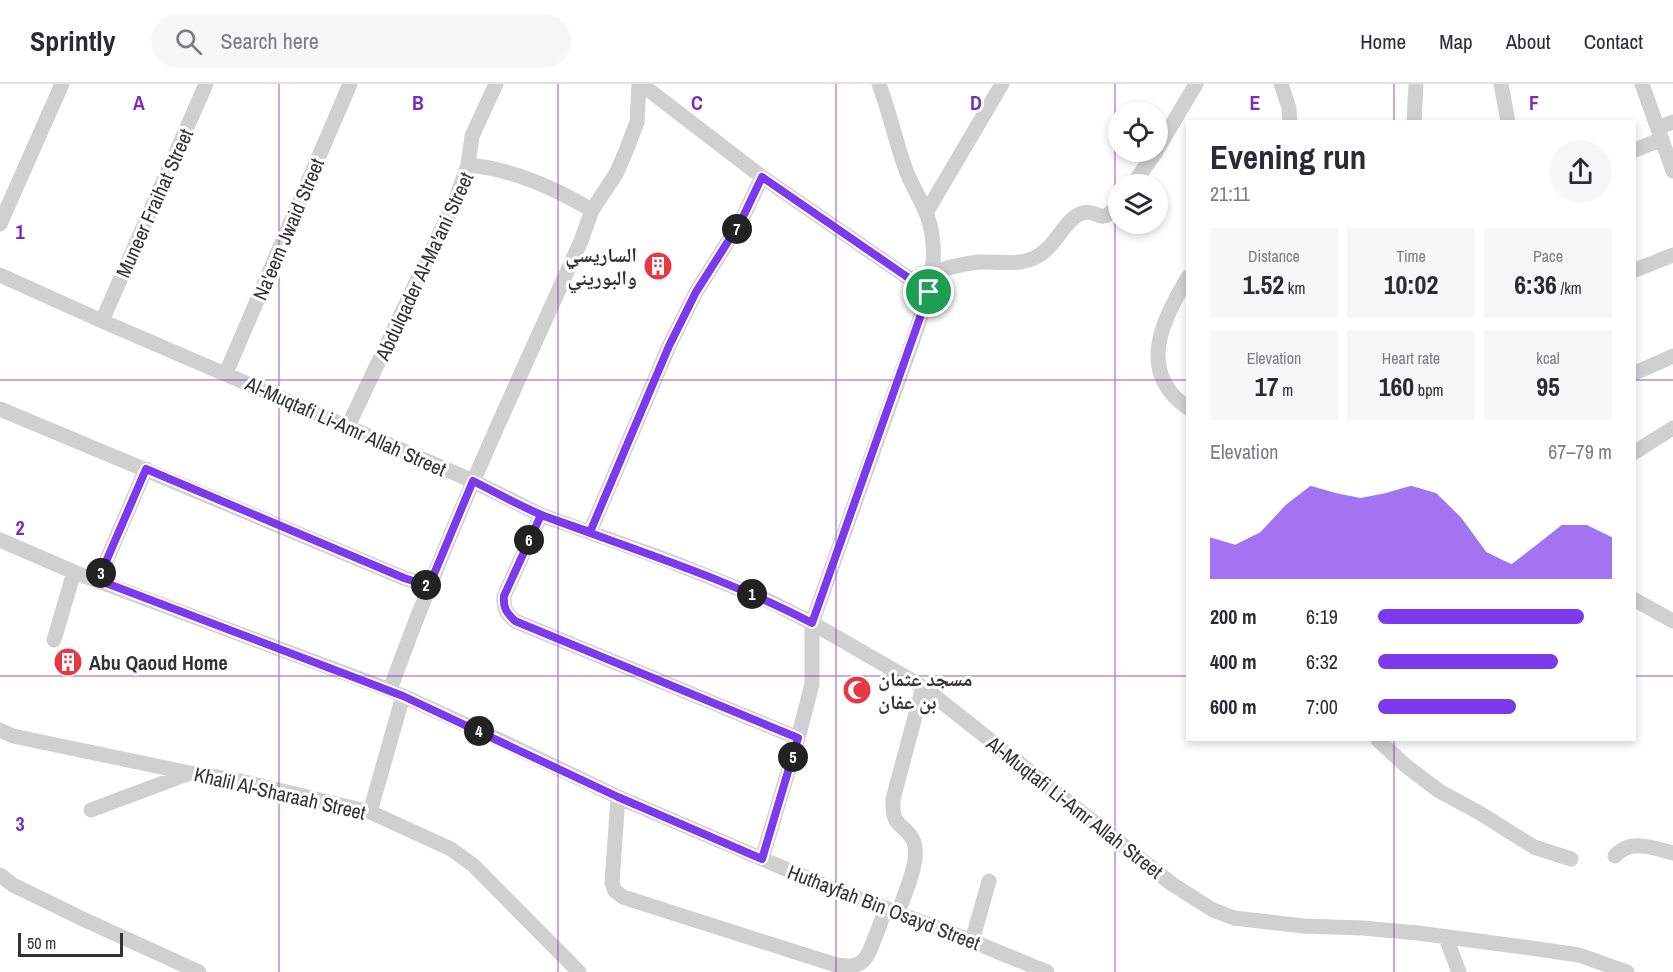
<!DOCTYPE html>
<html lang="en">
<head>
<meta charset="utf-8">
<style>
	:root { --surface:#fff; --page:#f7f7f7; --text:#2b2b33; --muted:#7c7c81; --line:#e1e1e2; --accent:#7c3aed }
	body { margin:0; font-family:"Archivo Narrow","Noto Naskh Arabic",sans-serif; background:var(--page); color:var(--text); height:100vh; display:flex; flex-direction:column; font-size:22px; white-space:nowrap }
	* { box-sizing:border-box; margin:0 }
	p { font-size:20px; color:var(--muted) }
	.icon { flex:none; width:33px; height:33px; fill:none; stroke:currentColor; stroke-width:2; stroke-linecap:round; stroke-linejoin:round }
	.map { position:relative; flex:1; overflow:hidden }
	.side { position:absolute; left:1186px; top:36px; width:450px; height:621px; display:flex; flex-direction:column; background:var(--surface); border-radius:0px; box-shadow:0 3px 9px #0003 }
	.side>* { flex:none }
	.tools { position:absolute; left:1108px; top:18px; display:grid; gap:12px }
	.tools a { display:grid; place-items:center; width:60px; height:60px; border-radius:50%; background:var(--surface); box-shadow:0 3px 9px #0003; font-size:30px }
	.scale { position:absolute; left:18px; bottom:15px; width:105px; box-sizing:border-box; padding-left:6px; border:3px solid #333; border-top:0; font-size:16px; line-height:21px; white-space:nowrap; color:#333; -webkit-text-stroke:4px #fff; paint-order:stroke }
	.pin { position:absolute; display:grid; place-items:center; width:51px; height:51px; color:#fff; margin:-26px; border:3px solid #fff; border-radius:50%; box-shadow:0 2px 6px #0007 }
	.km { position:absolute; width:30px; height:30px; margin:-15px; border-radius:50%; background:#222; color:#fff; font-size:16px; line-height:30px; text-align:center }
	.round { display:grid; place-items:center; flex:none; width:63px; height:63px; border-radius:32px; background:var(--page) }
	.overview { display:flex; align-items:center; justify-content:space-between; height:102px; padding:0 24px }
	h1 { font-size:33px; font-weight:700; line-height:45px }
	.figures { display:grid; grid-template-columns:repeat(3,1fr); gap:9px; height:102px; padding:6px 24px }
	.figures div { display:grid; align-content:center; border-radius:0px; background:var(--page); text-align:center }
	.figures b { font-size:26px; font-weight:700 }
	.figures small { font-size:16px; font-weight:400 }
	.figures p { font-size:16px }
	.chart { height:168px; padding:12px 24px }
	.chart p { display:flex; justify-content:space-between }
	.chart svg { width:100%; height:108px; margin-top:6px; fill:var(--accent); opacity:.7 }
	ul { padding:0 24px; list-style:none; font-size:20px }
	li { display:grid; grid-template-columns:96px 72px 1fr; align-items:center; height:45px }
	li i { height:15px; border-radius:8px; background:var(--accent) }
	header { display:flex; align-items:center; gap:36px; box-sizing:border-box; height:84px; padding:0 30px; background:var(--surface); border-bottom:2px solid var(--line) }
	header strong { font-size:28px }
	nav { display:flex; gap:33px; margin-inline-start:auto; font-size:21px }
	.search { width:420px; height:54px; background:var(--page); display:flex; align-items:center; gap:15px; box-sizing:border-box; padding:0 21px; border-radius:33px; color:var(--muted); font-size:22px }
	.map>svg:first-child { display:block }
</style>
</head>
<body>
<header>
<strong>Sprintly</strong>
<div class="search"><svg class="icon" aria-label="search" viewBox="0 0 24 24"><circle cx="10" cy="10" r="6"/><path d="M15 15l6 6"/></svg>Search here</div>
<nav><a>Home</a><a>Map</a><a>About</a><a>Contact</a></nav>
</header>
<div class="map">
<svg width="1673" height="888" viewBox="0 0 1673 888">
	<rect width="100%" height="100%" fill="#fff"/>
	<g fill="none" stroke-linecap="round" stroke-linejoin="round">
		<path stroke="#d0d0d0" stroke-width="15" d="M641 0 762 93 929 208
			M1281 0 1289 24 1290 38
			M1501 0 1508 38
			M1642 0 1673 87
			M1414 38 1416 0
			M1658 44 1673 38
			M1158 64 1196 0
			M1635 66 1662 55
			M468 81C513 85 554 104 592 126
			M1133 100 1156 68
			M926 129 1002 0
			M0 140 62 0
			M1635 186 1673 171
			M934 188C949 183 963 180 979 178 998 177 1016 182 1034 174 1055 165 1064 136 1080 130 1099 122 1099 146 1119 119
			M0 191 102 237 473 397 541 431 667 476 769 517 812 539 923 603 1172 800 1213 826 1234 834 1303 842 1363 844 1418 849 1538 865 1579 871 1627 888
			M1188 193C1162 237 1136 288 1188 324
			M102 237 206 0
			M226 289 350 0
			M1635 289 1673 272
			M0 325 404 494 429 502
			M348 342 455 117 468 81 472 52 496 0
			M1635 368 1673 344
			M541 431 504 512C503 524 506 529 515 537L798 654
			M590 448 669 262 696 208 741 137 762 93
			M0 456 74 488 390 606 506 659 618 713 823 801 972 857 1047 888
			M98 496 146 385
			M1635 516 1673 537
			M54 556 74 488
			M390 606C445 453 514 305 581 157L592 126 616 90 626 67 637 38 639 0
			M0 646 13 652 190 689 236 696 370 728 451 765 473 781 579 888
			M1378 656 1405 681 1439 707 1478 728 1534 763 1571 775
			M618 713 612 799 615 807 623 813 836 881C861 885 866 878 874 856 878 846 882 835 886 824
			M91 726 190 689
			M370 728 403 612
			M1615 772C1630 754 1654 764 1673 769
			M762 775 798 654 812 600V539L914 253C928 212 942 173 927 131 921 116 913 103 907 89 896 60 890 29 879 0
			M0 791 13 801 85 836 199 888
			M898 829C904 811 922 773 913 756 902 736 892 746 893 715L923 603
			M1446 854 1459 888
			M972 857 989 797"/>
	</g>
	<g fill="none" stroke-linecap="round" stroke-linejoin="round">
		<g stroke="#fff" stroke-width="12">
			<path id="route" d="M929 208 812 539C726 494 634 466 544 432 520 422 497 409 473 397L429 502 404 494 146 385 98 496 403 612 618 713 762 775 798 654 515 537C506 528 503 524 504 512L541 431 590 448 669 262 696 208 741 137 762 93 929 208"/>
		</g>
		<use href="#route" stroke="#7c3aed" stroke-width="8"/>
	</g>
	<path fill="none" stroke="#7b2cbf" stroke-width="1.5" stroke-opacity="0.55" d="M279 0V888M558 0V888M836 0V888M1115 0V888M1394 0V38M0 296H1188M1635 296H1673M0 592H1188M1635 592H1673M1394 656V888"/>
	<defs>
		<g id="building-disc" transform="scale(1.5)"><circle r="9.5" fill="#e63946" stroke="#fff"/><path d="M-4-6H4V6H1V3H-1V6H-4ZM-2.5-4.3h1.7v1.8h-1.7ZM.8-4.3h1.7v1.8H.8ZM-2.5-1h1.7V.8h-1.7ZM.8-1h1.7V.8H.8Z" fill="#fff"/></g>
		<g id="mosque-disc" transform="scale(1.5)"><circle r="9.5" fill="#e63946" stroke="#fff"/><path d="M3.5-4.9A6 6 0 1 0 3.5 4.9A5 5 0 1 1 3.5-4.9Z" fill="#fff"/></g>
	</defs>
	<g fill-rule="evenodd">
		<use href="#building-disc" x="658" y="182"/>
		<use href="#building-disc" x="68" y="578"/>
		<use href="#mosque-disc" x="857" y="606"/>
	</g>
	<g text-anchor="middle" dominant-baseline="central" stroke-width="6" stroke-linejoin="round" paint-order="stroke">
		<g font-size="20" fill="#333" stroke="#fff">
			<text transform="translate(154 119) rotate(-66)">Muneer Fraihat Street</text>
			<text transform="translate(288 145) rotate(-67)">Na'eem Jwaid Street</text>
			<text transform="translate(424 182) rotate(-65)">Abdulqader Al-Ma'ani Street</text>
			<text transform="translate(346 342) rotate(24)">Al-Muqtafi Li-Amr Allah Street</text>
			<text transform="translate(280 709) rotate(13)">Khalil Al-Sharaah Street</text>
			<text transform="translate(1075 723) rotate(38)">Al-Muqtafi Li-Amr Allah Street</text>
			<text transform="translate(884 823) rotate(21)">Huthayfah Bin Osayd Street</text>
		</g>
		<g font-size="20" font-weight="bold" fill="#333" stroke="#fff" text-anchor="start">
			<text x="637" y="170" text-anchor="end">الساريسي<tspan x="637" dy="23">والبوريني</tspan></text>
			<text x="89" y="578">Abu Qaoud Home</text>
			<text x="878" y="594">مسجد عثمان<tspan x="878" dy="23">بن عفان</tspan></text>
		</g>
	</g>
	<g font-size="20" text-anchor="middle" font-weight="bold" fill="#7b2cbf" stroke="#fff" stroke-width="6" stroke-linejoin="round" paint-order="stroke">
		<text x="139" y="26">A</text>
		<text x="418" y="26">B</text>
		<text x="697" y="26">C</text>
		<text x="976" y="26">D</text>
		<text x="1255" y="26">E</text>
		<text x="1534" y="26">F</text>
		<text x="20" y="155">1</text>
		<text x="20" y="451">2</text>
		<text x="20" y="747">3</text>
	</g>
</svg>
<div class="tools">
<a><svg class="icon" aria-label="locate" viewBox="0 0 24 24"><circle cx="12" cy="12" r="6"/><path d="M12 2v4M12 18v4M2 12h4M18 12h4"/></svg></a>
<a><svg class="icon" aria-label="layers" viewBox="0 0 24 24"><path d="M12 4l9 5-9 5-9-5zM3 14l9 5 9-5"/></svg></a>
</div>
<div class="scale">50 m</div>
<div class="pin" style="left:929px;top:208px;background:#1e9e55"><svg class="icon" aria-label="arrive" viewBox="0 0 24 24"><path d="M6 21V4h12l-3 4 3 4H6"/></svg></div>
<b class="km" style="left:752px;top:510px">1</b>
<b class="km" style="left:426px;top:501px">2</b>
<b class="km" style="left:101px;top:489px">3</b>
<b class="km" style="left:479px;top:647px">4</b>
<b class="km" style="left:793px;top:673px">5</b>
<b class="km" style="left:529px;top:456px">6</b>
<b class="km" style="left:737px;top:145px">7</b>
<section class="side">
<div class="overview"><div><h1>Evening run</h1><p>21:11</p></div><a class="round"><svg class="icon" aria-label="share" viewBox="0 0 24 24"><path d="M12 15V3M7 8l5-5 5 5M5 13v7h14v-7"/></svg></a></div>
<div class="figures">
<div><p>Distance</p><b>1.52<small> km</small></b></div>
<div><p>Time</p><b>10:02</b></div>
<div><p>Pace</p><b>6:36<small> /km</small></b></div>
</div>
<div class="figures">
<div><p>Elevation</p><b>17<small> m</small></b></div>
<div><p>Heart rate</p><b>160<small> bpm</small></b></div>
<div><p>kcal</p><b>95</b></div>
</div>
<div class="chart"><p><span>Elevation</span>67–79 m</p>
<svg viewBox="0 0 160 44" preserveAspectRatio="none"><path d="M0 44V27L10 30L20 25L30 14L40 6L50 9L60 11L70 9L80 6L90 9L100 19L110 33L120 38L130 30L140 22L150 22L160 27V44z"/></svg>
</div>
<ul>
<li><b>200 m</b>6:19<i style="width:88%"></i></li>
<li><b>400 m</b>6:32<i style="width:77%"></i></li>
<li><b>600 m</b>7:00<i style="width:59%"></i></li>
</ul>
</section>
</div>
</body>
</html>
